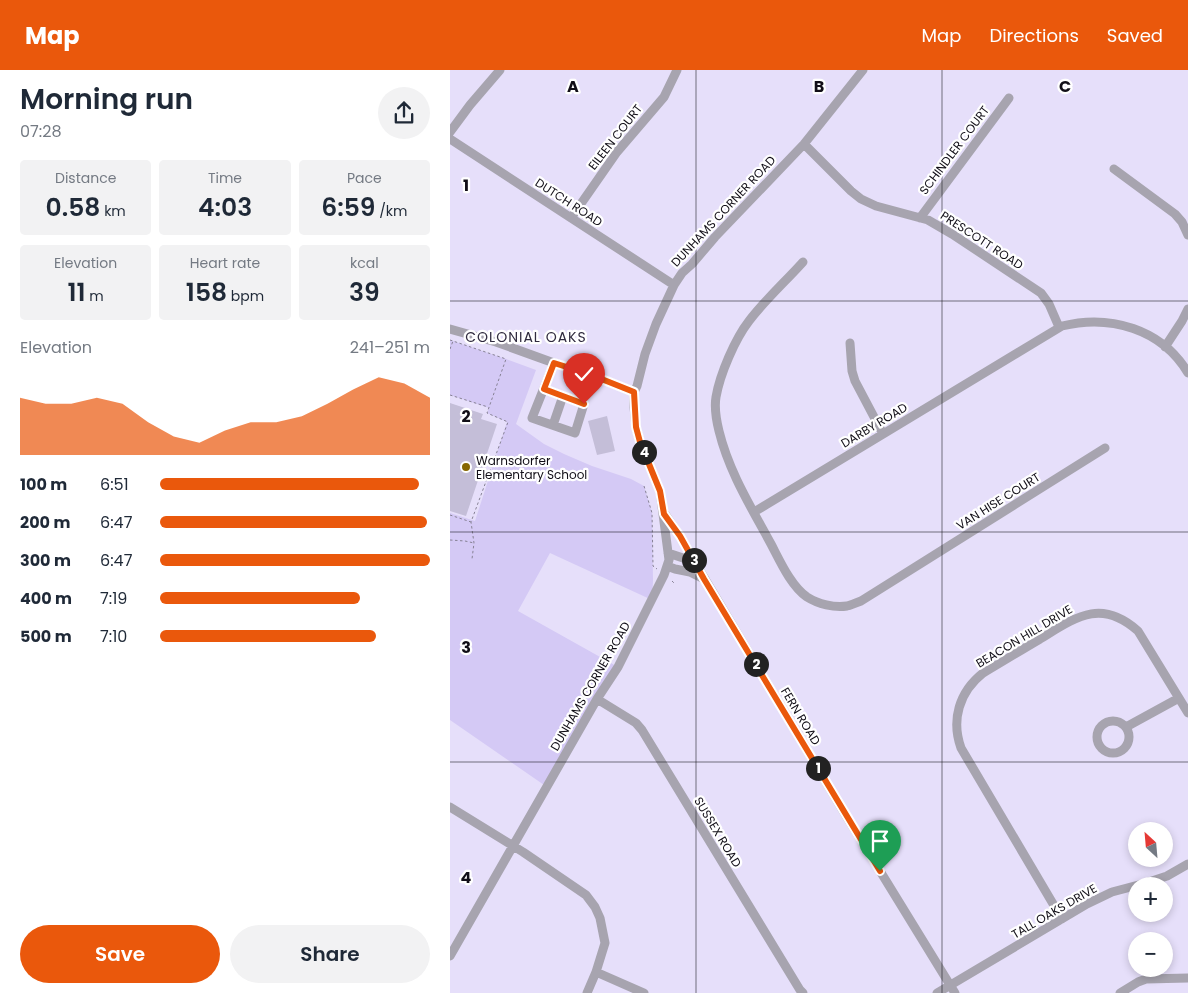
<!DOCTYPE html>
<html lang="en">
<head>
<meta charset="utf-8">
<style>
	:root { --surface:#fff; --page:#f2f2f3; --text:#1f2937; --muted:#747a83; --accent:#ea580c }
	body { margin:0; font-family:Poppins,sans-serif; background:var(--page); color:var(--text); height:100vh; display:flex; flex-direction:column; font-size:19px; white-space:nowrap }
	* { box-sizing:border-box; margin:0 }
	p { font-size:16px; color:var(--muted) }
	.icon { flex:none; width:28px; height:28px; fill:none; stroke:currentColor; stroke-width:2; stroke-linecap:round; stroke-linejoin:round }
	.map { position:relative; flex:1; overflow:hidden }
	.panel { display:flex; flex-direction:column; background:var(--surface); width:450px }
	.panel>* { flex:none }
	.needle { width:32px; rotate:334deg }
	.tools { position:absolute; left:678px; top:752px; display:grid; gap:10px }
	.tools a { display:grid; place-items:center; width:45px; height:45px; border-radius:50%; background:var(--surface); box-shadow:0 2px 8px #0003; font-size:25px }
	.pin { position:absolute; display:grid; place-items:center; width:42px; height:42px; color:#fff; margin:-51px -21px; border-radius:50% 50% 50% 0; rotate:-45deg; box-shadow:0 0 5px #0007 }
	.pin .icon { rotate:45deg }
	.km { position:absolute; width:25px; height:25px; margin:-12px; border-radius:50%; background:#222; color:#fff; font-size:14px; line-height:25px; text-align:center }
	.round { display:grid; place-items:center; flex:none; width:52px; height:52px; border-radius:26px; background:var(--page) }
	.head { display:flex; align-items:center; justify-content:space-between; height:85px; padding:0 20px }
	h1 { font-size:28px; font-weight:600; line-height:38px }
	.figures { display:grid; grid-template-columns:repeat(3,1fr); gap:8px; height:85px; padding:5px 20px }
	.figures div { display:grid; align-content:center; border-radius:5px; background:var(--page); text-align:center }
	.figures b { font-size:25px; font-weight:600 }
	.figures small { font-size:14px; font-weight:400 }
	.figures p { font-size:14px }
	.chart { height:140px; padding:10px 20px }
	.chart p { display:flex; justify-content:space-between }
	.chart svg { width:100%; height:90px; margin-top:5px; fill:var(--accent); opacity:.7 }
	.cta { display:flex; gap:10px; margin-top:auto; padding:10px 20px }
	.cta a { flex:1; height:58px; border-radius:30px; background:var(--accent); color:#fff; font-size:20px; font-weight:600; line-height:58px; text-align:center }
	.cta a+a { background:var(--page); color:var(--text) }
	ul { padding:0 20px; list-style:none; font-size:16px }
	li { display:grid; grid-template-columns:80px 60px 1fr; align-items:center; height:38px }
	li i { height:12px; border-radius:6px; background:var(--accent) }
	header { display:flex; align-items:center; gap:30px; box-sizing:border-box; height:70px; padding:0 25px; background:var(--accent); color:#fff }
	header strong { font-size:24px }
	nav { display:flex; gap:28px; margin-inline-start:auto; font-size:18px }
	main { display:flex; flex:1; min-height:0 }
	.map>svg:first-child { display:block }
</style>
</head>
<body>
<header>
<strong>Map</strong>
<nav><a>Map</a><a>Directions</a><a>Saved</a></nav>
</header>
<main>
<section class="panel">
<div class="head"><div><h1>Morning run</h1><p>07:28</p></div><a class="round"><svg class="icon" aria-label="share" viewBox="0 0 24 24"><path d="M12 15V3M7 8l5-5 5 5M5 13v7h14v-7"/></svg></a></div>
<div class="figures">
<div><p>Distance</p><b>0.58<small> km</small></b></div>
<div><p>Time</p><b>4:03</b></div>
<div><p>Pace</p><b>6:59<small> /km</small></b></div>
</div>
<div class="figures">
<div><p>Elevation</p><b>11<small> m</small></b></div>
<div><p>Heart rate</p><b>158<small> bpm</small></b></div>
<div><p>kcal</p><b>39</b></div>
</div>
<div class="chart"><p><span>Elevation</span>241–251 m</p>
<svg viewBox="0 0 160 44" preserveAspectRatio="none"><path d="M0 44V16L10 19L20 19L30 16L40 19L50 28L60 35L70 38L80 32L90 28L100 28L110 25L120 19L130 12L140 6L150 9L160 16V44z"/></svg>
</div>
<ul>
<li><b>100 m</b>6:51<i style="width:96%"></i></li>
<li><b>200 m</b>6:47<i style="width:99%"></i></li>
<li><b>300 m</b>6:47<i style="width:100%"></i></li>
<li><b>400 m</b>7:19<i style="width:74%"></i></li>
<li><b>500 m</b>7:10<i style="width:80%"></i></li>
</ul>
<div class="cta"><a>Save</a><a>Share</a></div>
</section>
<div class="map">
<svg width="738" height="923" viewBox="0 0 738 923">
	<rect width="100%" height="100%" fill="#e6dffa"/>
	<path fill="#d4c9f5" d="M0 270 56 289 86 300 66 354 94 374 114 384 142 396 181 409 194 416 202 443 203 511 202 530 100 483 68 541 168 597 97 717 0 650V443L25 451 57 352 37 343 39 338 0 325Z"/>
	<path fill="#c4bed8" d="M0 333 33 344 31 349 47 354 16 446 0 441Z
		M157 346 165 381 147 385 138 351Z"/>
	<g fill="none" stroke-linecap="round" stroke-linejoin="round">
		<path stroke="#878295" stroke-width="1" stroke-dasharray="2.5 2.5" stroke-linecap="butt" d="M0 270 56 289 37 343 58 352 21 452 24 473 22 489
			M0 279 3 271
			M0 325 38 337
			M194 416 202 443 203 496 207 499
			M0 445 21 452
			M0 470 15 471 24 473
			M222 511 225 514"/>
		<path stroke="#a7a4af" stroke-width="9" d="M0 62 20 35 50 0
			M0 69 224 215
			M354 74 401 121 411 129 426 136 478 150 502 164 591 223 599 234 609 257
			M664 99 725 144 732 152 738 165
			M121 148 167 82 214 27 227 0
			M470 148 559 28
			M353 192C335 212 315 230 299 251 285 269 270 304 266 327 264 339 266 349 269 361 279 402 301 437 321 474 330 491 341 516 357 527 368 534 384 538 397 536 401 535 406 533 411 531L655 378
			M0 259 46 272 104 293 139 304 184 322
			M400 273 402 301 405 311 433 364
			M715 277 732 251 738 239
			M94 319 134 334 125 363 82 348 104 293
			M103 355 113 326
			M304 442 612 256C660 244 712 259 738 303
			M215 444 230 466 246 494
			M218 483 239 490 249 499 395 744 505 923
			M217 496 225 499 240 502 254 509
			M147 629 186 653 192 660 350 920 353 923
			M647 667a16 16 0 1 1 32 0a16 16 0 1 1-32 0Z
			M676 657 729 628
			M0 737 73 782 136 825 145 837 150 848 155 873 146 902 137 923
			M612 849 511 678C501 650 509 622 533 603 552 592 571 580 590 569 626 547 651 528 688 561L738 643
			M0 886 147 629 168 597 214 505 219 490 210 421 190 372 186 357 184 337V322L187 316 195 284 206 254 224 215 232 203 242 194 265 167 354 74 413 0
			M146 902 194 923
			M487 923 637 834 662 822 696 813 717 806 738 794
			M670 923 688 912 696 909 738 908"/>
	</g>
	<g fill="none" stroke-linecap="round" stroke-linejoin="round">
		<g stroke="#fff" stroke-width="10">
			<path id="route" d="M134 334 94 319 104 293 139 304 184 322 186 357 190 372 210 421 214 444 230 466 254 509 430 801"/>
		</g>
		<use href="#route" stroke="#ea580c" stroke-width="6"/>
	</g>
	<path fill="none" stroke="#110e17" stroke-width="1" stroke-opacity="0.55" d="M246 0V923M492 0V923M0 231H738M0 462H738M0 692H738"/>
	<circle fill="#866600" stroke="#fff" stroke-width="2" cx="16" cy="397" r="5"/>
	<g text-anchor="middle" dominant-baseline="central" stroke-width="4.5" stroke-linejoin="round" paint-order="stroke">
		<g font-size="12" fill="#110e17" stroke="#fff">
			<text transform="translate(165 67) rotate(-52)">EILEEN COURT</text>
			<text transform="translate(504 80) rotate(-53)">SCHINDLER COURT</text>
			<text transform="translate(119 132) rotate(33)">DUTCH ROAD</text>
			<text transform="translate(273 141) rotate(-47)">DUNHAMS CORNER ROAD</text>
			<text transform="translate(532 170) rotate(33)">PRESCOTT ROAD</text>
			<text transform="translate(424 355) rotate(-31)">DARBY ROAD</text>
			<text transform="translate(548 431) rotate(-32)">VAN HISE COURT</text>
			<text transform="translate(574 566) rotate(-31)">BEACON HILL DRIVE</text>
			<text transform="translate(140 616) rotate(-60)">DUNHAMS CORNER ROAD</text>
			<text transform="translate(351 646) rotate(59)">FERN ROAD</text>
			<text transform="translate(268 762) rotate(59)">SUSSEX ROAD</text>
			<text transform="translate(604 841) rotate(-30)">TALL OAKS DRIVE</text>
		</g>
		<g font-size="12" fill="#110e17" stroke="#fff" text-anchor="start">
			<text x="26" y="390">Warnsdorfer<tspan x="26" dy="14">Elementary School</tspan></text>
		</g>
		<g font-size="14" letter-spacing="1" fill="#302b3f" stroke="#fff">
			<text x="76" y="267">COLONIAL OAKS</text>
		</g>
	</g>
	<g font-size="16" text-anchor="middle" font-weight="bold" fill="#110e17" stroke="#fff" stroke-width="4.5" stroke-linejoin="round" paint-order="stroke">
		<text x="123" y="22">A</text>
		<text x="369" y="22">B</text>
		<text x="615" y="22">C</text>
		<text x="16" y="121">1</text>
		<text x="16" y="352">2</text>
		<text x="16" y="583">3</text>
		<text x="16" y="813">4</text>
	</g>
</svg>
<div class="tools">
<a><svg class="needle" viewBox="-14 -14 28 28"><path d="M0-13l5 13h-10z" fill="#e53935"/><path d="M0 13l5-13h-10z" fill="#747a83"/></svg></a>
<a>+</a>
<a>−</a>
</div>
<div class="pin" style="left:430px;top:801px;background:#1e9e55"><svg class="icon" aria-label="arrive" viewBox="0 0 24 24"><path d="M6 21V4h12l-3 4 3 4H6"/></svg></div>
<div class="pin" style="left:134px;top:334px;background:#d93025"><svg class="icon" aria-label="check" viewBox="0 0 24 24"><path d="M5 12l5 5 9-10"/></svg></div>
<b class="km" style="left:368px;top:698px">1</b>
<b class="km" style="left:306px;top:594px">2</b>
<b class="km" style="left:244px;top:490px">3</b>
<b class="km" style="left:194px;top:382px">4</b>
</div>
</main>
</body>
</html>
